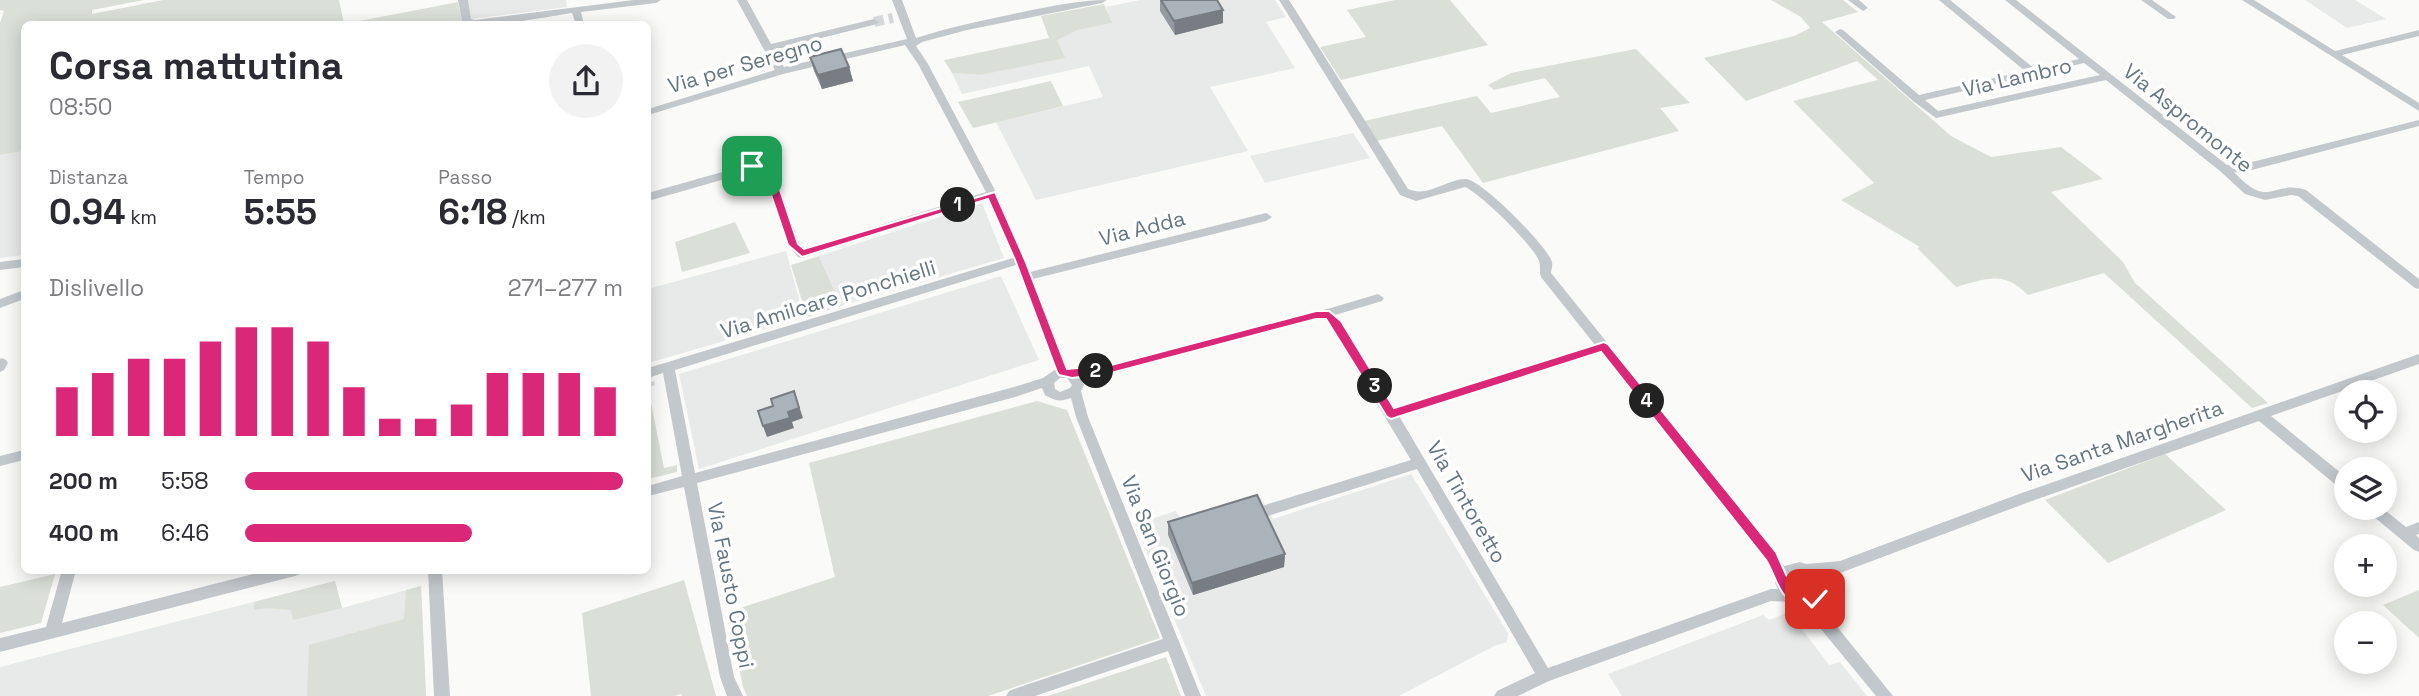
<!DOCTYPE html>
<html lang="it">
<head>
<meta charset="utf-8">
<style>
	:root { --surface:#fff; --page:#f2f2f3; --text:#2b2b33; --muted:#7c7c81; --accent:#db2777 }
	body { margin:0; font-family:"Space Grotesk",sans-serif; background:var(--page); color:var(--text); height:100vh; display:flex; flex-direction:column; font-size:26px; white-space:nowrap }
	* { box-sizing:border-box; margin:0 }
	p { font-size:23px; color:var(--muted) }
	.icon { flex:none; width:38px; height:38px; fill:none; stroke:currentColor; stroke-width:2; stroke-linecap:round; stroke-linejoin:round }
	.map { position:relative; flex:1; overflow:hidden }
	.side { position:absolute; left:21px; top:21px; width:630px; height:553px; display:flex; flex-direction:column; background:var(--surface); border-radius:10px; box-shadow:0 4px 18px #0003 }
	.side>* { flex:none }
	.fabs { position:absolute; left:2334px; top:380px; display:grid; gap:14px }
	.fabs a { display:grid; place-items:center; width:63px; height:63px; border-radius:50%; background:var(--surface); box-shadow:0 4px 18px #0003; font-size:35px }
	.pin { position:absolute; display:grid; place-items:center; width:60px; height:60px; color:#fff; margin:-30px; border-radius:14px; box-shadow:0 4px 10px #0006 }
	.km { position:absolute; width:35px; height:35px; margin:-18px; border-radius:50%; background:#222; color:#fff; font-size:19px; line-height:35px; text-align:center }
	.round { display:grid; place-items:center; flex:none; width:74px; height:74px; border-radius:37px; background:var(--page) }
	.headline { display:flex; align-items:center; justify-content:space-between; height:119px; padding:0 28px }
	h1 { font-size:38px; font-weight:600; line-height:52px }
	.figures { display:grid; grid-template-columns:repeat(3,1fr); gap:10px; height:119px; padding:7px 28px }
	.figures div { display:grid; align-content:center }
	.figures b { font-size:35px; font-weight:600 }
	.figures small { font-size:19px; font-weight:400 }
	.figures p { font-size:19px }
	.chart { height:196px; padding:14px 28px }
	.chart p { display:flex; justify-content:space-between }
	.chart svg { width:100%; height:126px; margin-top:7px; stroke:var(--accent); stroke-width:6 }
	ul { padding:0 28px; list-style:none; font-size:23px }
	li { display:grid; grid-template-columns:112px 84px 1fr; align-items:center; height:52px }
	li i { height:18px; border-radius:9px; background:var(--accent) }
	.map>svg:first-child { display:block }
</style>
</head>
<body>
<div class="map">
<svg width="2419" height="696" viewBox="0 0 2419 696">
	<rect width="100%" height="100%" fill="#fafaf8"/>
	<path fill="#e8e9e9" d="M468 0H566L567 7 471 19Z
		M1140 0H1275L1286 17 1266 22 1295 68 1210 87 1248 151 1036 200 996 122 1103 97 1089 66 962 94 952 73 980 75 1064 57 1056 40 1078 30 1111 23 1106 7Z
		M2305 0H2355L2386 19 2347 28Z
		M1353 133 1370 158 1265 183 1250 156Z
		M24 151V255L0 258V155Z
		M982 203 1004 258 841 306 819 256Z
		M786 251 804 318 648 363V289Z
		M1001 276 1039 360 699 469 679 374Z
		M1411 474 1508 633 1507 642 1494 646 1399 696H1206L1135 524 1176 511 1180 518 1258 493 1273 519Z
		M335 581 342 608 421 586 426 696H0V667Z
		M1789 612 1829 665 1840 662 1867 696H1622L1608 674 1763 615 1769 620Z"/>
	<path fill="#dadfd7" d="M0 0H144L92 10V14L163 0H339L344 24 458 2 462 22 461 24H24V151L0 155V23L4 11 0 10Z
		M1395 0H1450L1488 45 1341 80 1320 47 1366 37 1347 10Z
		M1771 0H1843L1858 12 1822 22 1951 136 1991 157 2061 147 2103 179 2051 192 2123 262 2135 283 2268 403 2252 408 2104 273 2028 295C2003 270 1987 279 1956 287L1917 248 1920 247 1841 200 1874 183 1793 101 1878 80 1857 61 1746 101 1704 58 1794 36 1810 28 1801 17Z
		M1104 4 1112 23 1078 30 1057 40 1065 58 980 75 952 73 944 60 1049 38 1041 16Z
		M1636 49 1690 103 1660 108 1679 131 1483 183 1442 126 1376 141 1364 121 1477 96 1491 113 1560 97 1545 78 1494 90 1488 85 1511 73Z
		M1051 81 1063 106 973 128 958 102Z
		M735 222 750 253 682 272 675 242Z
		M819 256 841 306 807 317 791 265Z
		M654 381 655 385 648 388 664 468 677 465V472L648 479V382Z
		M1037 401 1067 410 1160 638 988 696H747L743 687 728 612 835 577 809 463Z
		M2165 454 2226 510 2108 563 2045 500Z
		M55 574 41 623 0 633V587Z
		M684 580 716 696H682L681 694 674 696H591L582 613Z
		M335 581 342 608 293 620 291 610 267 608 254 610V602Z
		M421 586 426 696H307L309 645 404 619 406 590Z
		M2419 590V638L2383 605Z
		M1166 657 1181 696H1048Z"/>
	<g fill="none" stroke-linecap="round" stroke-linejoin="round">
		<path stroke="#d5d9db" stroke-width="10" stroke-dasharray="10 5" stroke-linecap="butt" d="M874 22 893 18"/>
		<path fill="#c3c8cc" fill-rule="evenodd" d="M458 0H468L471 19 475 20 634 0H661L656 3 581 12 584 24H576L572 13C551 16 477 31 462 21Z
			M737 0H747L771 44 874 19 879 22 877 24 774 50 784 67 907 39 892 0H902L916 38C952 26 989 19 1027 11 1053 6 1080 0 1107 0L1102 3 967 30 922 42 916 46 928 64 997 194 1030 272 1266 213 1272 217 1266 221 1033 279 1068 369 1111 364 1331 308 1378 294 1384 298 1382 301 1335 315 1394 408 1595 345 1541 277C1539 272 1541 266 1539 261 1534 246 1480 193 1465 187L1416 201 1400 195 1279 0H1289L1408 189C1428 198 1446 179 1466 179 1482 180 1548 247 1552 262 1553 266 1551 270 1551 273L1776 552 1784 566 1800 562 1806 564 1840 561 2019 494 2419 354V364L2271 416 2347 478V491L2342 490 2259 421 2029 502 1840 573 1821 575 1829 587 1826 597 1830 618 1893 696H1876L1811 617 1809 612 1813 606H1803L1791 602 1771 601 1549 681 1518 696H1494L1497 691 1535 673 1417 469 1268 516 1263 514 1261 510 1263 506 1268 504 1411 460 1325 318 1316 319 1111 374 1080 378 1084 385 1081 391 1088 417 1201 696H1185L1168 651 1035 696H1006L1009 691 1014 689 1163 639 1076 417 1071 398C1059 402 1055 401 1045 395L1042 388 1015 397 697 483 734 677 743 696H727L720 677 684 487 648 496V486L682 476 663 373 648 378V368L1013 258 989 199 802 258 798 257 788 245 763 171 760 169 648 201V193L761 161 773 169 799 243 804 249 986 192 918 64 905 45 783 74 648 115V109L775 70ZM1016 265 1056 369 1043 378 1014 387 695 473 675 370ZM1601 353 1766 560 1776 578 1775 583 1778 589H1771L1548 668 1399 416ZM1060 378H1067L1072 385 1070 388 1060 392 1055 389 1054 383ZM1800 574 1807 577 1815 588 1813 593H1801L1790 584V577Z
			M1848 0H1859L1868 8 1863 11Z
			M1939 0H1950L2035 69 2079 59 2005 0H2016L2227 165H2240L2419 120V126L2240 173 2234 172C2270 211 2271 179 2306 190L2419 279V289L2415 288 2298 196 2291 195 2265 200 2245 194 2220 171 2106 80 1936 118 1913 101 1835 32 1840 29 1843 30 1919 95 2025 71ZM2084 63 2100 75 1938 111 1925 100Z
			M2141 0H2152L2176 17 2174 19H2168Z
			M2242 0H2254L2335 51 2419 30V36L2342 55 2419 103V111Z
			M24 259V267L0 270V262Z
			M24 290V299L0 308V299Z
			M2 358 6 360 8 363 4 370 0 372V359Z
			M24 450V460L0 466V456Z
			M2366 508H2382L2406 527 2419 522V534L2416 535 2419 538V552L2414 550 2368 512Z
			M62 570H76L62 623 269 570H302L300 574 295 576 0 652V638L46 627Z
			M428 570H442L450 696H434Z"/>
	</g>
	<path fill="#929a9f" d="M1160 0H1217L1223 23 1175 35 1160 11Z
		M810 57 849 67 853 81 822 89 814 71Z
		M1168 522 1285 554 1284 567 1193 595 1168 535Z"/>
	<path fill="#777d82" d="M1223 10V23L1175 35 1174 21Z
		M849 67 853 81 822 89 818 75Z
		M794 391 803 418 792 422 794 428 767 437 763 426 788 412Z
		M1285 554 1284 567 1193 595 1192 583Z"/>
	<path fill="#aab3b9" stroke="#777d82" stroke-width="2" d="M1161 0H1217L1223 10 1174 21Z
		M841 49 849 67 818 75 810 57Z
		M794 391 799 408 788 412 790 418 763 426 758 411 773 406 771 399Z
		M1257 495 1285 554 1192 583 1168 522Z"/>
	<path fill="#db2777" stroke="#fff" stroke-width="2" d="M761 162 773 169 798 244 804 249 995 192 1025 260 1067 369 1111 365 1316 311H1329L1341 321 1394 408 1604 342 1608 344 1776 552 1792 588 1801 594 1820 595 1822 599C1818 605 1815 605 1808 605 1779 606 1778 579 1766 560L1601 352 1391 419 1387 417 1326 319H1316L1111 373 1072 378 1059 375 1057 372 1015 260 988 199 802 257 788 245 763 171 747 166Z"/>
	<g text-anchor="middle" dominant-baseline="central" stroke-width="7" stroke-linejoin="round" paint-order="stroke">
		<g font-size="21" fill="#657683" stroke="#fff">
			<text transform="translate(745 64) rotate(-16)">Via per Seregno</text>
			<text transform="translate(2017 77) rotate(-13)">Via Lambro</text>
			<text transform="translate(2188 118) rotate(39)">Via Aspromonte</text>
			<text transform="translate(1142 228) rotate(-14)">Via Adda</text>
			<text transform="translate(828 299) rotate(-17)">Via Amilcare Ponchielli</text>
			<text transform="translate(2122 441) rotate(-19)">Via Santa Margherita</text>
			<text transform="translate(1467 502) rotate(60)">Via Tintoretto</text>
			<text transform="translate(1156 546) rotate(68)">Via San Giorgio</text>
			<text transform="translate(731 585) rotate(79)">Via Fausto Coppi</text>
		</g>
	</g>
</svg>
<div class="fabs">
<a><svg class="icon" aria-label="locate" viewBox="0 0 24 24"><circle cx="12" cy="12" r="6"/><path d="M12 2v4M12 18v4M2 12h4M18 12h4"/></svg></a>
<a><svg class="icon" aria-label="layers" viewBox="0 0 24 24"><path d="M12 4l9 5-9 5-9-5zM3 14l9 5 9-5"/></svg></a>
<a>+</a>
<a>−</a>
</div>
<div class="pin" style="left:752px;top:166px;background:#1e9e55"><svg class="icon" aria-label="arrive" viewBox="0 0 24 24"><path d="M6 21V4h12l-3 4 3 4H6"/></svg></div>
<div class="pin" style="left:1815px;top:599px;background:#d93025"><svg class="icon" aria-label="check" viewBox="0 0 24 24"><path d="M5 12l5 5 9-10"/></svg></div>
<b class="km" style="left:958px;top:205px">1</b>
<b class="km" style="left:1096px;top:371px">2</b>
<b class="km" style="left:1375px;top:386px">3</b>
<b class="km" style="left:1647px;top:401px">4</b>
<section class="side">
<div class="headline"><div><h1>Corsa mattutina</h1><p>08:50</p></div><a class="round"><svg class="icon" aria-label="share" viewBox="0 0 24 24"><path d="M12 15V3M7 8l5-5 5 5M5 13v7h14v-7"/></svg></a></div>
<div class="figures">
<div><p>Distanza</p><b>0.94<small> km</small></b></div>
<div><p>Tempo</p><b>5:55</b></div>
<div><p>Passo</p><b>6:18<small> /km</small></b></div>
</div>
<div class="chart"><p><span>Dislivello</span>271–277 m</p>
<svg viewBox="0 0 160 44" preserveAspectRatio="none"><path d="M5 44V27M15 44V22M25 44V17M35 44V17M45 44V11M55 44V6M65 44V6M75 44V11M85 44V27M95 44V38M105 44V38M115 44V33M125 44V22M135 44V22M145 44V22M155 44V27"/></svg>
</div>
<ul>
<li><b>200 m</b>5:58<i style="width:100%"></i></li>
<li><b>400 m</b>6:46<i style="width:60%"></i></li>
</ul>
</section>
</div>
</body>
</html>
